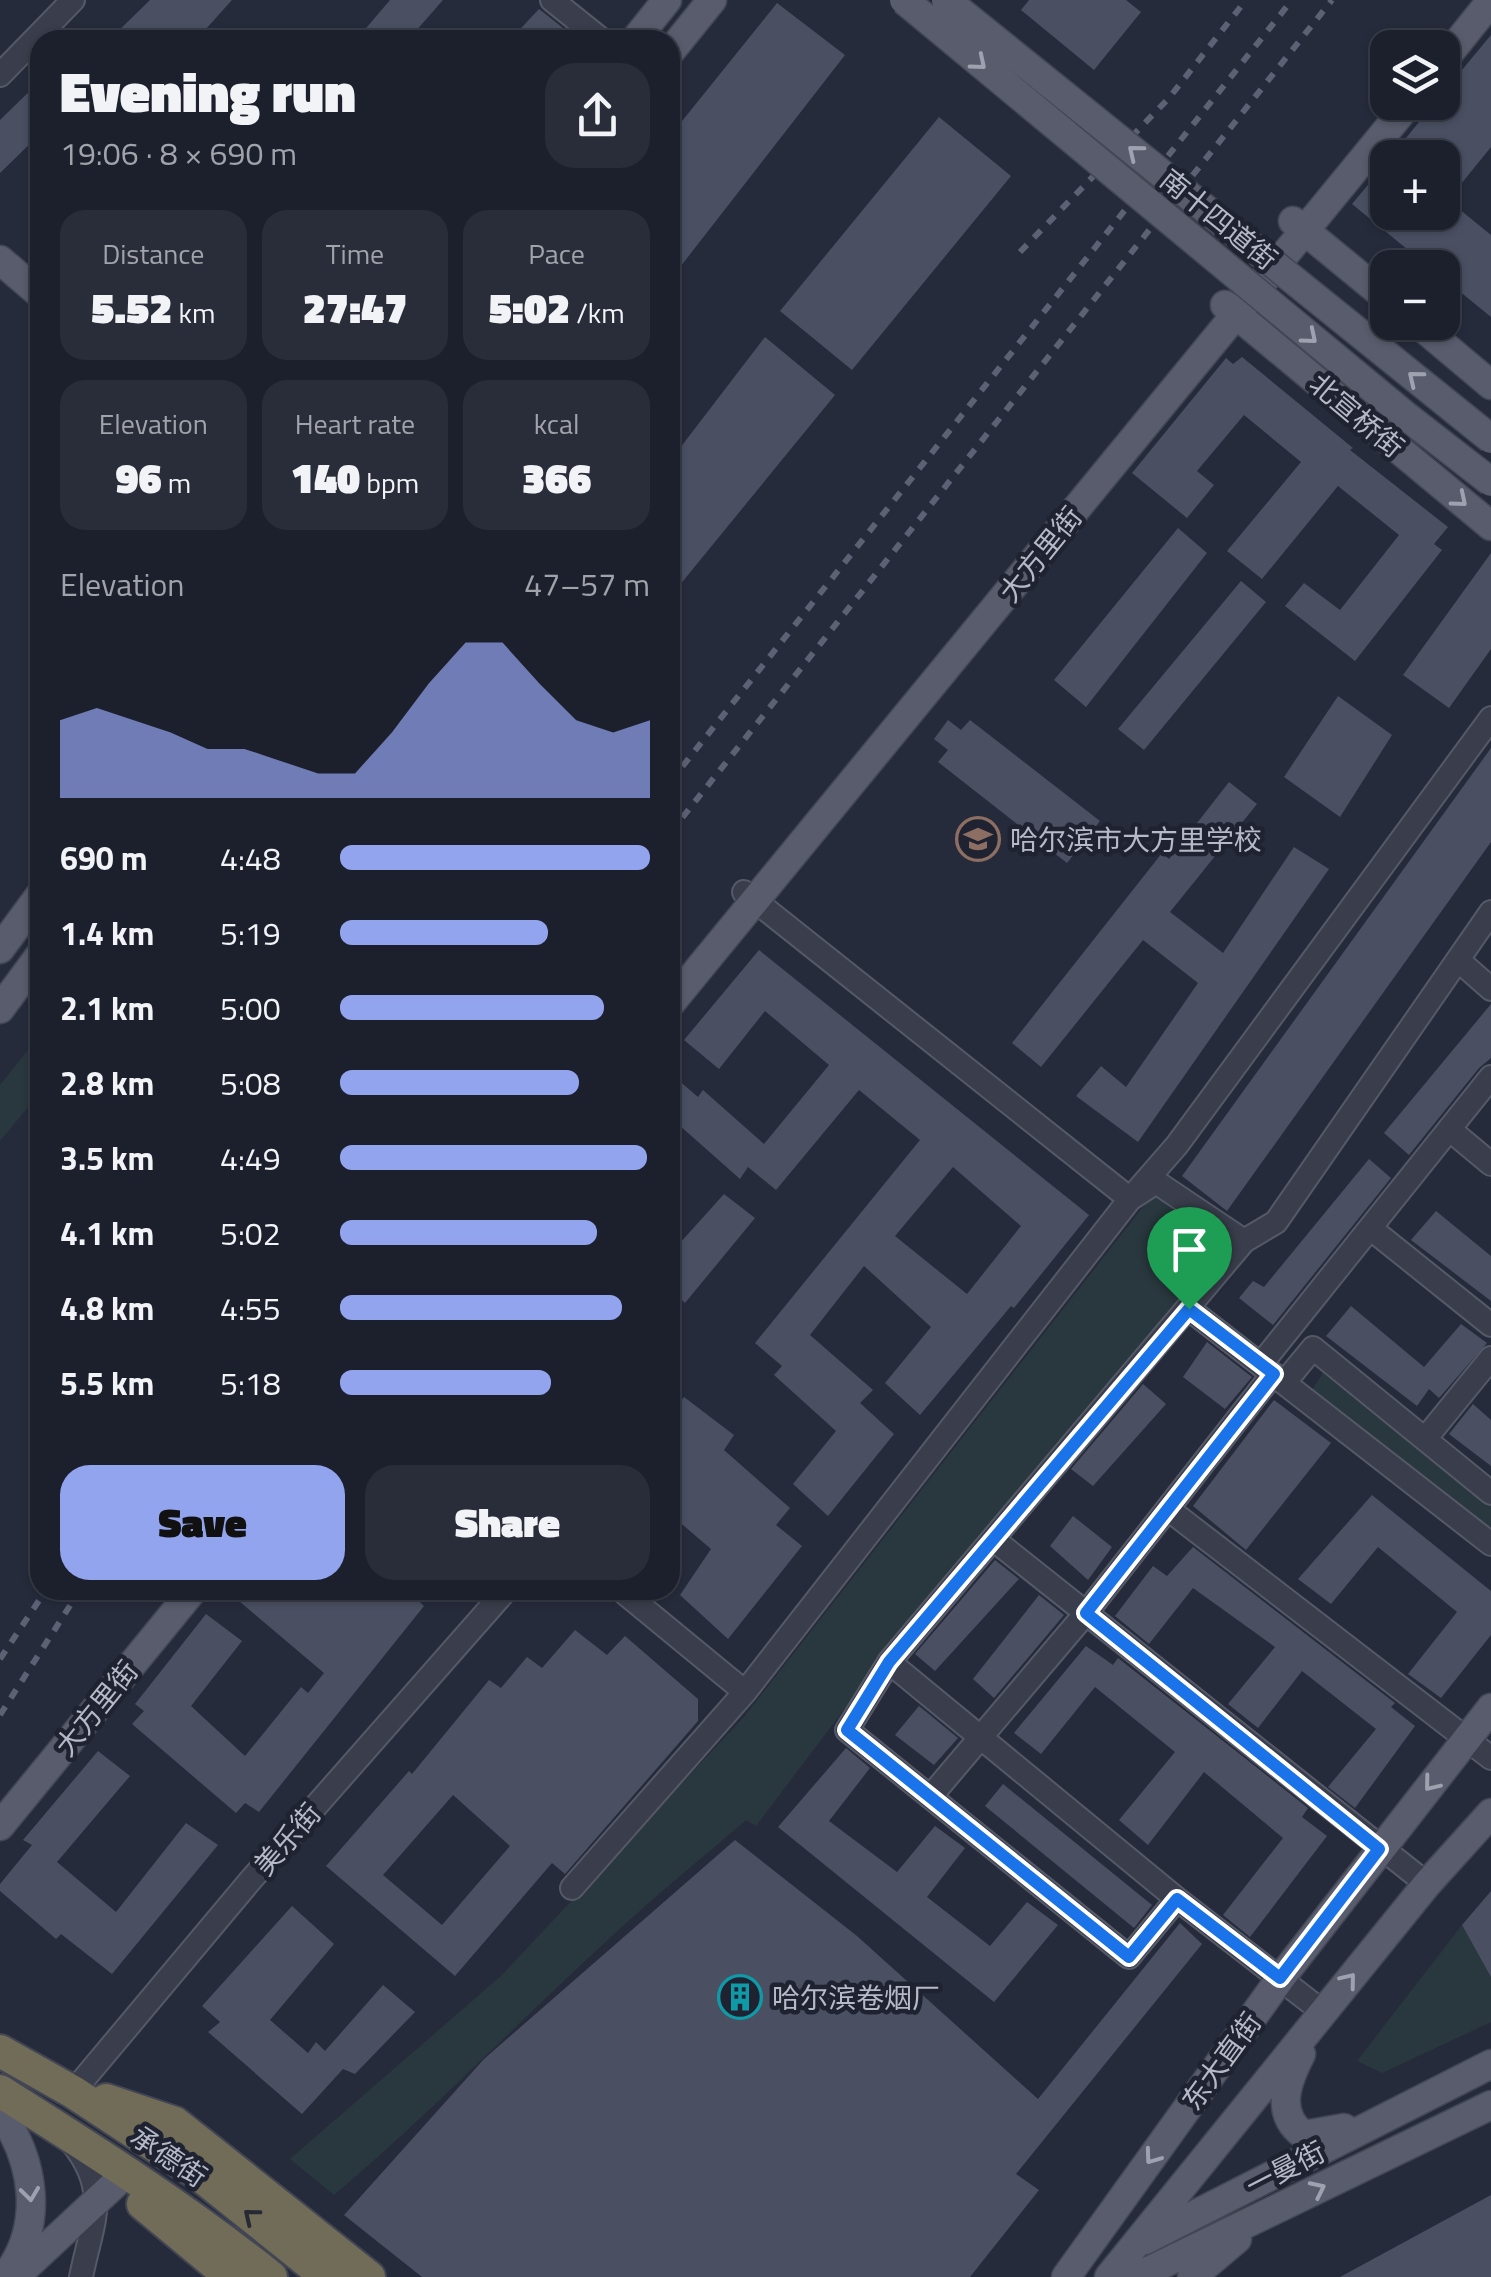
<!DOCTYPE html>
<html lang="en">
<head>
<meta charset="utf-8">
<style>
	:root { --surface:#1c202d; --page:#292d39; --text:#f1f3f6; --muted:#a0a3aa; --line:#3a3e49; --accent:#93a4ef }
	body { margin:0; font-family:"Titillium Web","Noto Sans SC",sans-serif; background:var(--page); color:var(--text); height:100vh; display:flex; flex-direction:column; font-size:38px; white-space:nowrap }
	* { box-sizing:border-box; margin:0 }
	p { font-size:32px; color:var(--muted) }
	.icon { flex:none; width:55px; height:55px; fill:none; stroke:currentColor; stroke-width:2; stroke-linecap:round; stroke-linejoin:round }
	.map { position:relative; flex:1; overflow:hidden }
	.details { position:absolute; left:30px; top:30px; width:650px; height:1570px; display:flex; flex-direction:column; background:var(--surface); border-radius:30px; box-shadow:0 2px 8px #0004,0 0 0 2px var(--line) }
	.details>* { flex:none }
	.controls { position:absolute; left:1370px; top:30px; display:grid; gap:20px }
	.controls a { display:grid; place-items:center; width:90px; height:90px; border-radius:20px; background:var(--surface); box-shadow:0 2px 8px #0004,0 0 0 2px var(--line); font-size:50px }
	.pin { position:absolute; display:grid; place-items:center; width:85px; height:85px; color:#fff; margin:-102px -42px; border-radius:50% 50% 50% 0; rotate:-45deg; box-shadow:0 0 10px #0007 }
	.pin .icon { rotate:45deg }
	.round { display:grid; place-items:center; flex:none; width:105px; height:105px; border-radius:30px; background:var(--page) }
	.overview { display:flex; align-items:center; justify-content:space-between; height:170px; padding:0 30px }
	h1 { font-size:55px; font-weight:800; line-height:75px }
	.figures { display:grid; grid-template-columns:repeat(3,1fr); gap:15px; height:170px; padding:10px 30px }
	.figures div { display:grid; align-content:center; border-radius:25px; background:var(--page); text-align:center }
	.figures b { font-size:42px; font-weight:800 }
	.figures small { font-size:28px; font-weight:400 }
	.figures p { font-size:28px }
	.chart { height:280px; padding:20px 30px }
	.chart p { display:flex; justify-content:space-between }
	.chart svg { width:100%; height:180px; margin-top:10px; fill:var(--accent); opacity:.7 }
	.primary-button { display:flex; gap:20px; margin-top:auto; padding:20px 30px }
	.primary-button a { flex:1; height:115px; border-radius:30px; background:var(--accent); color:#111; font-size:40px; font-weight:800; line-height:115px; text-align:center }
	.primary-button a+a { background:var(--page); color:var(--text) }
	ul { padding:0 30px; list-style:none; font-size:32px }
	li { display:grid; grid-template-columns:160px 120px 1fr; align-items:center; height:75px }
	li i { height:25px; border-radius:12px; background:var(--accent) }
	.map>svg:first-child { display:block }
</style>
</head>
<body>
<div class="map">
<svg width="1491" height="2277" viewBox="0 0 1491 2277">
	<rect width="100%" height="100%" fill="#262b3c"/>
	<path fill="#29383e" d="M40 1035V1093L0 1141V1085Z
		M1157 1189 1229 1245 879 1663 756 1826 746 1820C702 1858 656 1895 613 1935 519 2021 431 2113 334 2195L290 2159 501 1976 743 1718Z
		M1323 1373 1491 1506V1525L1483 1534 1310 1393Z
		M1462 1925 1486 1968 1491 1966V2022L1382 2073 1357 2061Z"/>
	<path fill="#4a4f62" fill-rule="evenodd" d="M150 0H232L196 40 187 35 181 40H109Z
		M390 0H443L408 40H356Z
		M1029 0H1126L1141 12 1094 70 1021 10Z
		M777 3 845 55 670 280V136Z
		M539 9 543 12 578 40H510Z
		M1491 35V147L1448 200 1491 235V317L1442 277V268H1430L1352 204 1388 161V212H1442V158H1390L1435 102H1442V94Z
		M40 81V134L0 173V120Z
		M939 117 1011 176 852 370 780 311Z
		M765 337 835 395 670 597V461Z
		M1242 357 1353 448 1350 450 1448 527 1434 544 1442 550 1355 661 1285 606 1304 583 1340 610 1399 535 1338 486 1262 579 1227 551 1301 462 1244 415 1197 471 1214 485 1187 518 1132 473 1226 358 1233 364Z
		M1178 528 1207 553 1086 707 1054 680Z
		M1491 553V649L1449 708 1403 675Z
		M1241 581 1266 602 1144 750 1118 729Z
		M1338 696 1392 735 1340 817 1284 777Z
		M948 720 961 730 970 720 1100 821 1067 863 938 762 948 750 934 739Z
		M1491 748V842L1227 1211 1182 1176Z
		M1229 782 1257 804 1170 912 1223 953 1294 847 1329 869 1138 1142 1076 1096 1101 1066 1126 1087 1198 983 1143 940 1041 1067 1012 1043 1162 853 1169 859Z
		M759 950 1089 1215 1014 1308 1011 1306 920 1415 885 1383 931 1327 864 1266 810 1335 873 1390 860 1403 894 1434 828 1516 793 1484 836 1431 774 1375 782 1366 755 1343 920 1140 859 1090 776 1190 748 1167 740 1179 670 1117V1073L698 1097 703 1090 764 1144 829 1065 765 1011 719 1069 684 1040ZM953 1167 1021 1226 967 1294 895 1236Z
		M1491 1004V1058L1479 1068 1409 1155 1384 1133Z
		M1369 1159 1391 1178 1273 1325 1239 1298 1253 1281 1264 1287Z
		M724 1194 755 1218 685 1303 670 1290V1236L679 1244Z
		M1436 1211 1491 1256V1301L1411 1240Z
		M1351 1306 1424 1367 1461 1324 1487 1343 1439 1398 1429 1389 1417 1406 1326 1336Z
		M1207 1342 1252 1377 1225 1409 1183 1377Z
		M1143 1384 1166 1404 1093 1486 1071 1469Z
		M684 1397 734 1435 724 1450 790 1508 776 1525 802 1546 728 1639 680 1595 711 1549 670 1514V1414Z
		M1274 1400 1331 1443 1246 1550 1193 1506Z
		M1473 1404 1491 1420V1466L1449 1434Z
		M1372 1495 1491 1591V1635L1441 1698 1408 1674 1457 1612 1378 1547 1331 1604 1298 1579Z
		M1073 1516 1112 1547 1088 1580 1050 1546Z
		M1193 1547 1395 1703 1391 1707 1415 1726 1355 1808 1328 1787 1376 1729 1302 1671 1258 1728 1228 1704 1275 1647 1193 1588 1149 1644 1115 1616 1153 1566 1167 1576Z
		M995 1560 1019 1579 935 1671 915 1654Z
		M226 1590H426L418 1600 424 1606 259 1812 245 1803 236 1813 132 1724 144 1711 135 1704 206 1614 242 1641 191 1706 245 1756 301 1687 308 1693 324 1673Z
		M1039 1595 1064 1615 994 1698 973 1679Z
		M575 1630 607 1655 625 1636 698 1699V1721L565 1874 552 1863 455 1976 326 1866 409 1771 412 1774 489 1680 501 1688 527 1657 542 1668ZM453 1795 510 1846 442 1925 383 1875Z
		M1086 1646 1113 1665 1118 1658 1308 1808 1302 1817 1327 1836 1250 1937 1223 1915 1283 1838 1204 1772 1148 1845 1119 1820 1175 1752 1095 1687 1041 1754 1014 1733Z
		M919 1706 958 1738 934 1765 895 1735Z
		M846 1748 870 1768 829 1821 897 1872 935 1826 965 1848 927 1897 990 1946 1027 1902 1058 1925 994 2002 778 1827Z
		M98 1751 130 1776 57 1862 116 1912 186 1823 218 1845 112 1974 61 1934 56 1939 0 1891V1884L32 1845 23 1840Z
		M1003 1784 1152 1905 1134 1928 985 1806Z
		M735 1840 857 1936 1038 2099 1180 1923 1202 1944 1016 2174 1039 2190 970 2277H422L344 2215 484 2059Z
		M1491 1891V1977L1462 1925Z
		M292 1906 334 1944 270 2020 308 2053 316 2042 325 2051 383 1985 415 2012 355 2074 343 2069 302 2114 208 2032 220 2022 202 2006Z
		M1491 2195V2277H1340Z"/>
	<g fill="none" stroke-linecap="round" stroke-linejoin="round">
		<g stroke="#555967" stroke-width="26">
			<path id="minor" d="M552 0 602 40
				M0 75 73 0
				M744 892 1130 1199 1156 1182 1244 1241 889 1662 847 1730 1129 1957 1177 1899
				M1458 960 1491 989
				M1449 1129 1491 1164
				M1370 1228 1491 1325
				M1244 1241 1276 1222 1491 912
				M1189 1309 1491 1544
				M1261 1364 1491 1077
				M1284 1383 1313 1348 1491 1493
				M1425 1439 1491 1358
				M1168 1509 1491 1758
				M993 1539 1427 1884
				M621 1590 745 1692
				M889 1662 1177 1899 1323 2012
				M930 1797 1086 1613 1273 1374
				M572 1888 745 1692 1130 1199 1177 1145 1491 718
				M73 2092 249 1882 506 1590
				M73 2144C111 2192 92 2222 81 2277"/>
		</g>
		<g stroke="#434755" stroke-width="31">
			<path id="major" d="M635 40 667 0
				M670 52 712 0
				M1442 62 1491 1
				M1293 221 1388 299
				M0 260 40 294
				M1225 305 1491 526
				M1416 322 1491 385
				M0 949 40 895
				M670 1004 1410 102
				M0 1009 40 955
				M0 1826 193 1590
				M1301 2054C1287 2081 1274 2114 1304 2135L1344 2128
				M0 2111C35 2162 45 2226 5 2277
				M1145 2240 1491 2064
				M16 2276 118 2181
				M1066 2277 1280 1979 1491 1708
				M1109 2277 1427 1884 1491 1813
				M1136 2277 1491 2105
				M1192 2277 1237 2239"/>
		</g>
		<g stroke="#424654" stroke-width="36">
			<path id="highway" d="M0 2051 73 2092 201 2176 327 2277
				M0 2091C93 2150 185 2208 271 2277
				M106 2100 175 2123 369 2277
				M143 2204 231 2277"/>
		</g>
		<use href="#minor" stroke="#3a3e4c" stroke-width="22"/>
		<use href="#major" stroke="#585c6c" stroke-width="28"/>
		<use href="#highway" stroke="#716c57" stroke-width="32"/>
		<path stroke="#5c6173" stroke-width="6" stroke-dasharray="10 10" stroke-linecap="butt" d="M1020 252 1169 98 1246 0
			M670 782 1292 0
			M670 833 1332 0
			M0 1659 46 1590
			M0 1715 80 1590"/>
		<g stroke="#434755" stroke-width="31" stroke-linecap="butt">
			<path id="major-bridge" d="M904 0 1406 416 1491 482
				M946 0 1491 439"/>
		</g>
		<use href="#major-bridge" stroke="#585c6c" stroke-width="28"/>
	</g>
	<defs><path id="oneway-chevron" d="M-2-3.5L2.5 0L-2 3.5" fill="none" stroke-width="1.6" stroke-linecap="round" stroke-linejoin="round" transform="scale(2.5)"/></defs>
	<g stroke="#9ea2b0">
		<use href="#oneway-chevron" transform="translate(979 63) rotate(40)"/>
		<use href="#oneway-chevron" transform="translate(1135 152) rotate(-141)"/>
		<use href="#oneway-chevron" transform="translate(1310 337) rotate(40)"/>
		<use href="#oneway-chevron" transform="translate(1415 378) rotate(-141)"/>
		<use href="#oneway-chevron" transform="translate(1460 500) rotate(40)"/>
		<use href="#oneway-chevron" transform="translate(1431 1784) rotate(129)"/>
		<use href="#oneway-chevron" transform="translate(1349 1980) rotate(-51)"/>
		<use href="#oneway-chevron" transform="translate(1152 2157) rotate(126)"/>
		<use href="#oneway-chevron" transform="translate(1318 2189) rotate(-26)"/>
		<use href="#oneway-chevron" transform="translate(30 2194) rotate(83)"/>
	</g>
	<use stroke="#272a35" href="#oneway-chevron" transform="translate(251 2216) rotate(-141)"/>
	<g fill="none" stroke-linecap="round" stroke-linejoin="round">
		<g stroke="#fff" stroke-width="20">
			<path id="route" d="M1189 1309 1274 1374 1086 1613 1379 1849 1280 1978 1177 1899 1129 1957 847 1730 889 1662Z"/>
		</g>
		<use href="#route" stroke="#1a73e8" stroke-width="12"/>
	</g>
	<defs>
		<g id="school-ring" transform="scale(2.25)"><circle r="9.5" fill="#1f2331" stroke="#8d6e63" stroke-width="1.5"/><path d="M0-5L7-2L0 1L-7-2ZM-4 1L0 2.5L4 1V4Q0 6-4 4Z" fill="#8d6e63"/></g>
		<g id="building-ring" transform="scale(2.25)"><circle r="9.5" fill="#1f2331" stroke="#0f9aa8" stroke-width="1.5"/><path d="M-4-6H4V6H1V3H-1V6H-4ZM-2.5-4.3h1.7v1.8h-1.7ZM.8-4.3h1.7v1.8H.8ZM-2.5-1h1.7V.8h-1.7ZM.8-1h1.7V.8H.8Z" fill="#0f9aa8"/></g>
	</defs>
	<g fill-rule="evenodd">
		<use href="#school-ring" x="978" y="839"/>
		<use href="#building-ring" x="740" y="1997"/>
	</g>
	<g text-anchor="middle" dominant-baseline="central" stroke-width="9" stroke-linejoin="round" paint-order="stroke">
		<g font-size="28" fill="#b6b9c7" stroke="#1f2331">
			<text transform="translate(1219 219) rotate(39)">南十四道街</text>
			<text transform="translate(1357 415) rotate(40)">北宣桥街</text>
			<text transform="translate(1040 554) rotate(-51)">大方里街</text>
			<text transform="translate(96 1708) rotate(-51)">大方里街</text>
			<text transform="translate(287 1839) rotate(-49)">美乐街</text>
			<text transform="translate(1221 2061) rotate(-54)">东大直街</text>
			<text transform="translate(169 2156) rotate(34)">承德街</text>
			<text transform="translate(1285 2168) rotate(-27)">一曼街</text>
		</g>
		<g font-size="28" fill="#b6b9c7" stroke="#1f2331" text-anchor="start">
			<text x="1010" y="839">哈尔滨市大方里学校</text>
			<text x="772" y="1997">哈尔滨卷烟厂</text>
		</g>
	</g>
</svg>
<div class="controls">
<a><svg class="icon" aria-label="layers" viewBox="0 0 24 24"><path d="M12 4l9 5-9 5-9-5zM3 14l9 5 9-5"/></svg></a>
<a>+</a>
<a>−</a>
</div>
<div class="pin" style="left:1189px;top:1309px;background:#1e9e55"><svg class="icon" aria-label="arrive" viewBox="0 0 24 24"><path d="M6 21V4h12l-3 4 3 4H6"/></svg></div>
<section class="details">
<div class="overview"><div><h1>Evening run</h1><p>19:06 · 8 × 690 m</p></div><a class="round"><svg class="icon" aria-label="share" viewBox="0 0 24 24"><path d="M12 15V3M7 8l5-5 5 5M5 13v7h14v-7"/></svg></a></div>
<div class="figures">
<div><p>Distance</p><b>5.52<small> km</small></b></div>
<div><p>Time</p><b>27:47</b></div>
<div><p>Pace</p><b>5:02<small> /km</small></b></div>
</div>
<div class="figures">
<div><p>Elevation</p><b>96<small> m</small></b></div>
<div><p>Heart rate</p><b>140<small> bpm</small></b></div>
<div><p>kcal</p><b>366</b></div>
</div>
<div class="chart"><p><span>Elevation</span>47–57 m</p>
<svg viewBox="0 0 160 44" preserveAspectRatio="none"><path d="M0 44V25L10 22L20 25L30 28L40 32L50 32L60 35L70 38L80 38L90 28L100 16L110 6L120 6L130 16L140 25L150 28L160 25V44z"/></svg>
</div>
<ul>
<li><b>690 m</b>4:48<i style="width:100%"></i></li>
<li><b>1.4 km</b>5:19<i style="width:67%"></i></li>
<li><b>2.1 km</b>5:00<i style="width:85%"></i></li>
<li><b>2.8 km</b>5:08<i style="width:77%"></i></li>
<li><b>3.5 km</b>4:49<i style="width:99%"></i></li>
<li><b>4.1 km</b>5:02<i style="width:83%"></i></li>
<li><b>4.8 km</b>4:55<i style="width:91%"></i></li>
<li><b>5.5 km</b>5:18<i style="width:68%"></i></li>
</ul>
<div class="primary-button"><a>Save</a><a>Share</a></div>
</section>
</div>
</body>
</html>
